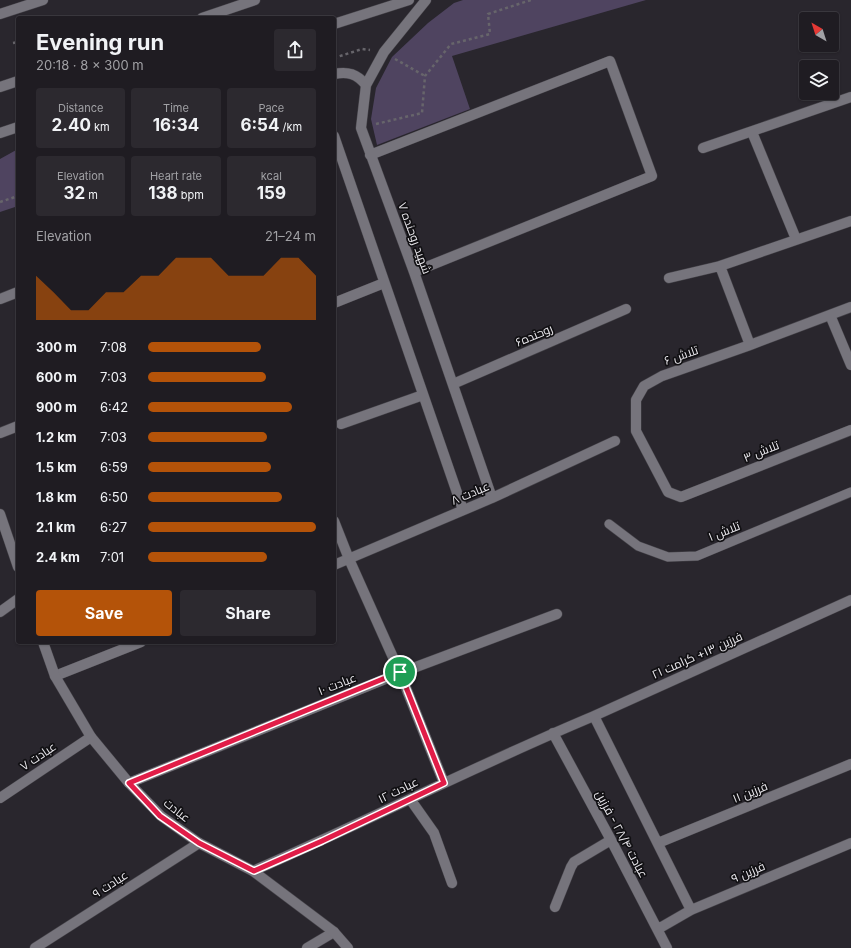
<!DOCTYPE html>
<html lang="en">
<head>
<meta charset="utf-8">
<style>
	:root { --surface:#1f1c22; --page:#2c292f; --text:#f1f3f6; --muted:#a1a1a5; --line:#3c3a40; --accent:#b45309 }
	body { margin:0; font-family:Inter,Cairo,sans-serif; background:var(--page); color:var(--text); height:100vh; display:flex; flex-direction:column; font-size:15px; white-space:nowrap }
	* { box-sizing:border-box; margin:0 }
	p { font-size:13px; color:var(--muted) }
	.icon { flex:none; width:22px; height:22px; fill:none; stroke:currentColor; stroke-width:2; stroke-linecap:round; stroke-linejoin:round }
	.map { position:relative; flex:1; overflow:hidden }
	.panel { position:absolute; left:16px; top:16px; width:320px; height:628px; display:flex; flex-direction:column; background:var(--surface); border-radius:4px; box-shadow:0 1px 3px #0004,0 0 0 1px var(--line) }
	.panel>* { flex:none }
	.needle { width:26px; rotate:321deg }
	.controls { position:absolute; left:799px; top:12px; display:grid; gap:8px }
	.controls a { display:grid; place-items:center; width:40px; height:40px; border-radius:4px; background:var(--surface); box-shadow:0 1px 3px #0004,0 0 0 1px var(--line); font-size:20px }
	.pin { position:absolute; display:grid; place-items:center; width:34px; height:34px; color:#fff; margin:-17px; border:2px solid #fff; border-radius:50%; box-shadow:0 1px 4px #0007 }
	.round { display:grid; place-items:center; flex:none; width:42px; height:42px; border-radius:4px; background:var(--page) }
	.head { display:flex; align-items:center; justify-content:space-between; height:68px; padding:0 20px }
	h1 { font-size:22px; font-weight:700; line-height:30px }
	.metrics { display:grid; grid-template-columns:repeat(3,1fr); gap:6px; height:68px; padding:4px 20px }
	.metrics div { display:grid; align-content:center; border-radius:4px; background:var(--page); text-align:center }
	.metrics b { font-size:17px; font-weight:700 }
	.metrics small { font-size:11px; font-weight:400 }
	.metrics p { font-size:11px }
	.chart { height:112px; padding:8px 20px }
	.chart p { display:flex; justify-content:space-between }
	.chart svg { width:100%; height:72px; margin-top:4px; fill:var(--accent); opacity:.7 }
	.primary-button { display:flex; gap:8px; margin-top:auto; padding:8px 20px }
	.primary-button a { flex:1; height:46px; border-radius:4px; background:var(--accent); color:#fff; font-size:16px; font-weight:700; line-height:46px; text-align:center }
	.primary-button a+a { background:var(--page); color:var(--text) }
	ul { padding:0 20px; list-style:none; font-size:13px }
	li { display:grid; grid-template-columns:64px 48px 1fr; align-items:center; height:30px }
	li i { height:10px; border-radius:5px; background:var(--accent) }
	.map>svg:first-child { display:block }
</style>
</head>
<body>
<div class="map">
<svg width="851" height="948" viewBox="0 0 851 948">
	<rect width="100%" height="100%" fill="#29262d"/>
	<path fill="#4f4460" d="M463 0H646L452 56 470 109 377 145 371 119 376 88 392 57 428 23 454 3Z
		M18 149V206L0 212V159Z"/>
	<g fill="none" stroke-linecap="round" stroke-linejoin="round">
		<g stroke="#46444a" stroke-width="10">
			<path id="service" d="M609 524 638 546 668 557 697 556 851 492"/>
		</g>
		<g stroke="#46444a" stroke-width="11">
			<path id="minor" d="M426 0 384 52 366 85 361 128 414 272 492 498
				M0 14 43 0
				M334 74C348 71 357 74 366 85
				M752 132 796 239
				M334 136 463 510
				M703 148 851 97
				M370 155 610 61 652 176 414 272
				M720 266 750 345
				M669 278 720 266 851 221
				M0 299 18 292
				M334 303 384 283
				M851 307 750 345 662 376 644 386 636 400V431L668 492 681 497 851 430
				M830 315 851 365
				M453 384 626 309
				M341 424 423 395
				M0 433 18 426
				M334 521 349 559 400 673 444 783
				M334 565 492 498 615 441
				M0 612 18 599
				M55 676 141 642
				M594 716 691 910
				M553 733 611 840 667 948
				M129 783 400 673 557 614
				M0 798 91 737
				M410 799 434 833 452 883
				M658 843 851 764
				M253 871C368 821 479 764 594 716L851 600
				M555 907 571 867 574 862 611 840
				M658 929 691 910 851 843
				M35 948 199 843
				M307 948 334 932"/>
		</g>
		<g stroke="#46444a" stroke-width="11">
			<path id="tertiary" d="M0 514 18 567
				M43 642 55 676 91 737 129 783 161 816 199 843 253 871 334 932 348 948"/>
		</g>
		<g stroke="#46444a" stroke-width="11">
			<path id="secondary" d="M202 18 255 0
				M334 24 409 0
				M0 87 18 81
				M0 133 18 127"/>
		</g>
		<path stroke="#67656b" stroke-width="2.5" stroke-dasharray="3 3" stroke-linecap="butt" d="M13 43 18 42
			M334 58 362 49 370 50
			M395 59 425 76
			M376 124 422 113 425 76 451 44 490 34 488 14 531 0
			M0 202 18 196"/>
		<use href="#service" stroke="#76747c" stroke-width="9"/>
		<use href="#minor" stroke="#76747c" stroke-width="10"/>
		<use href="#tertiary" stroke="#76747c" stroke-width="10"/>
		<use href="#secondary" stroke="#76747c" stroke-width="10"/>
	</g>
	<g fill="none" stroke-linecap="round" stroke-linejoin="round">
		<g stroke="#fff" stroke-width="8">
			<path id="route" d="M400 672 444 783 322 841 254 871 199 843 160 816 129 783Z"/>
		</g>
		<use href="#route" stroke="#e11d48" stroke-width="5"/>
	</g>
	<g text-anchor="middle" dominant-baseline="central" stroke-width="3.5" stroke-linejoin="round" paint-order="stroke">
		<g font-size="12" fill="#edebf0" stroke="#111013">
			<text transform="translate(415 238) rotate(70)">شهید روحنده ۷</text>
			<text transform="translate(534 335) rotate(-23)">روحنده۶</text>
			<text transform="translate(681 355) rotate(-19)">تلاش ۶</text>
			<text transform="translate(761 451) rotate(-22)">تلاش ۳</text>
			<text transform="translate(470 493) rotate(-23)">عبادت ۸</text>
			<text transform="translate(724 531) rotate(-22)">تلاش ۱</text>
			<text transform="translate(697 655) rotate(-24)">فرزین ۱۳+ کرامت ۲۱</text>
			<text transform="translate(337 684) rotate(-22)">عبادت ۱۰</text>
			<text transform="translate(38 756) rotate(-34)">عبادت ۷</text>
			<text transform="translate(398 790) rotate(-26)">عبادت ۱۲</text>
			<text transform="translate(750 792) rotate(-22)">فرزین ۱۱</text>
			<text transform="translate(177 810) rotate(38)">عبادت</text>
			<text transform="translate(622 834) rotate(62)">عبادت ۲۸/۴ - فرزین</text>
			<text transform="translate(748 872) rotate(-23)">فرزین ۹</text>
			<text transform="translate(110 884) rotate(-33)">عبادت ۹</text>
		</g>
	</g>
</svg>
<div class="controls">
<a><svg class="needle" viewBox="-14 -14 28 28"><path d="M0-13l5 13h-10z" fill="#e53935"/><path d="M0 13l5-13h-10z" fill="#a1a1a5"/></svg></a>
<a><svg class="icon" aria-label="layers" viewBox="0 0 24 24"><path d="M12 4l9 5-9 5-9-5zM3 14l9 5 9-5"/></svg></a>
</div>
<div class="pin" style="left:400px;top:672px;background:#1e9e55"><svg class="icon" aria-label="arrive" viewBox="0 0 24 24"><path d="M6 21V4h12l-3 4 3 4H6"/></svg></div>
<section class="panel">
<div class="head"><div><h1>Evening run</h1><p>20:18 · 8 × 300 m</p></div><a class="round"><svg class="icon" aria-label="share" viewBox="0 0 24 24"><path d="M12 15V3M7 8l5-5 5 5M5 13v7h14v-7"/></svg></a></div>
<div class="metrics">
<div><p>Distance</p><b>2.40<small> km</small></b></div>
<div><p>Time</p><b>16:34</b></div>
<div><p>Pace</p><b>6:54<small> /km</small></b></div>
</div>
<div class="metrics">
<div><p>Elevation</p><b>32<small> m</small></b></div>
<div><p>Heart rate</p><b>138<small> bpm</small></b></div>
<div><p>kcal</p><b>159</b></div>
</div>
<div class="chart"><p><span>Elevation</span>21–24 m</p>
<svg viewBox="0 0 160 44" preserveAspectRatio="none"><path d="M0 44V17L10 27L20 38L30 38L40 27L50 27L60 17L70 17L80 6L90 6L100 6L110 17L120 17L130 17L140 6L150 6L160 17V44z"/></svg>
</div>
<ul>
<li><b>300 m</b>7:08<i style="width:67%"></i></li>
<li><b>600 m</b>7:03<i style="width:70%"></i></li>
<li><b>900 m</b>6:42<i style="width:86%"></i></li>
<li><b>1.2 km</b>7:03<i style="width:71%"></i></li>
<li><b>1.5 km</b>6:59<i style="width:73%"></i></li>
<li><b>1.8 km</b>6:50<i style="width:80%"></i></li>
<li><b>2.1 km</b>6:27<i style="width:100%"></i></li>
<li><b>2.4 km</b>7:01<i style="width:71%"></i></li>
</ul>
<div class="primary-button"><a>Save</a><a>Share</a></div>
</section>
</div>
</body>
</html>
